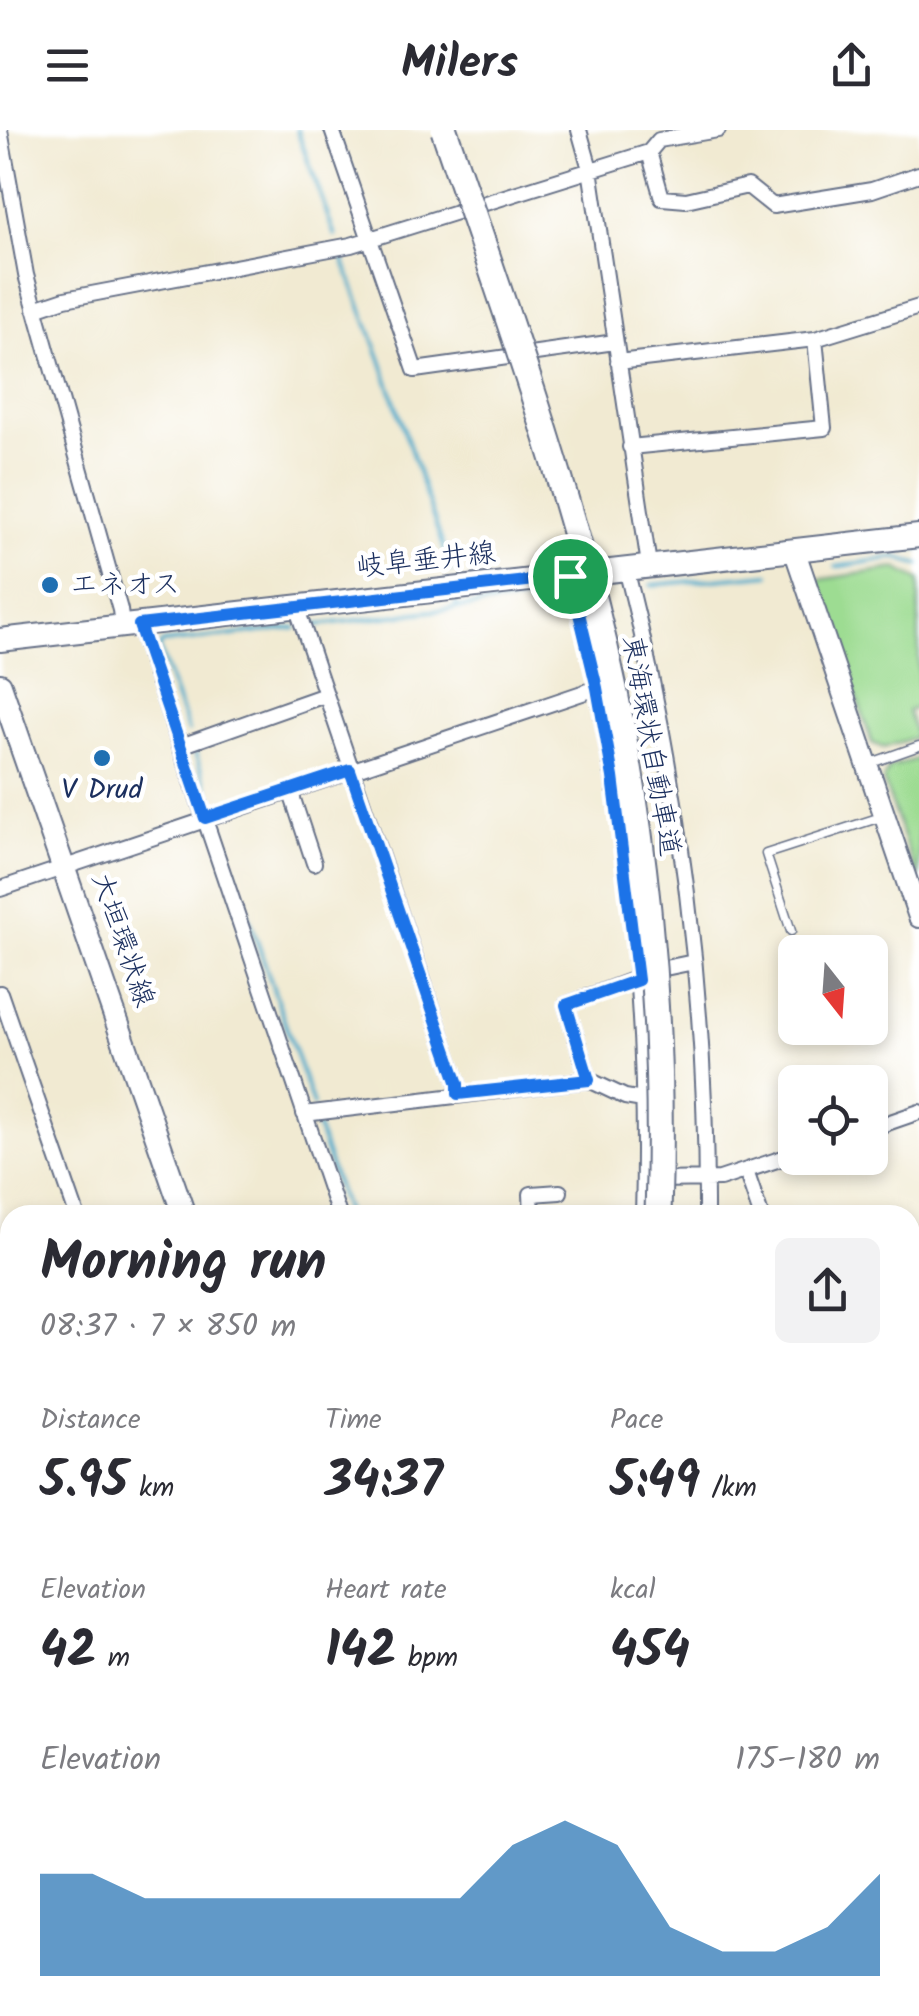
<!DOCTYPE html>
<html lang="en">
<head>
<meta charset="utf-8">
<style>
	:root { --surface:#fff; --page:#f2f2f3; --text:#2b2b33; --muted:#7c7c81; --accent:#1f6fb2 }
	body { margin:0; font-family:Kalam,"Klee One",sans-serif; background:var(--page); color:var(--text); height:100vh; display:flex; flex-direction:column; font-size:38px; white-space:nowrap }
	* { box-sizing:border-box; margin:0 }
	p { font-size:32px; color:var(--muted) }
	.icon { flex:none; width:55px; height:55px; fill:none; stroke:currentColor; stroke-width:2; stroke-linecap:round; stroke-linejoin:round }
	.map { position:relative; flex:1; overflow:hidden }
	.drawer { position:absolute; left:0px; top:1075px; width:920px; height:812px; display:flex; flex-direction:column; background:var(--surface); border-radius:30px 30px 0 0; box-shadow:0 5px 15px #0003 }
	.drawer>* { flex:none }
	.needle { width:65px; rotate:163deg }
	.controls { position:absolute; left:778px; top:805px; display:grid; gap:20px }
	.controls a { display:grid; place-items:center; width:110px; height:110px; border-radius:15px; background:var(--surface); box-shadow:0 5px 15px #0003; font-size:50px }
	.pin { position:absolute; display:grid; place-items:center; width:85px; height:85px; color:#fff; margin:-42px; border:5px solid #fff; border-radius:50%; box-shadow:0 2px 10px #0007 }
	.round { display:grid; place-items:center; flex:none; width:105px; height:105px; border-radius:15px; background:var(--page) }
	.headline { display:flex; align-items:center; justify-content:space-between; height:170px; padding:0 40px }
	h1 { font-size:55px; font-weight:800; line-height:75px }
	.stats { display:grid; grid-template-columns:repeat(3,1fr); gap:15px; height:170px; padding:10px 40px }
	.stats div { display:grid; align-content:center }
	.stats b { font-size:50px; font-weight:800 }
	.stats small { font-size:28px; font-weight:400 }
	.stats p { font-size:28px }
	.chart { height:280px; padding:20px 40px }
	.chart p { display:flex; justify-content:space-between }
	.chart svg { width:100%; height:180px; margin-top:10px; fill:var(--accent); opacity:.7 }
	header { display:flex; justify-content:space-between; align-items:center; height:130px; padding:0 40px; background:var(--surface); font-size:45px; font-weight:800 }
	.map>svg:first-child { display:block }
</style>
</head>
<body>
<header><svg class="icon" aria-label="menu" viewBox="0 0 24 24"><path d="M4 6h16M4 12h16M4 18h16"/></svg>Milers<svg class="icon" aria-label="share" viewBox="0 0 24 24"><path d="M12 15V3M7 8l5-5 5 5M5 13v7h14v-7"/></svg></header>
<div class="map">
<svg width="919" height="1886" viewBox="0 0 919 1886">
	<rect width="100%" height="100%" fill="#fff"/>
	<filter id="ink" filterUnits="userSpaceOnUse"><feTurbulence type="fractalNoise" baseFrequency=".01" numOctaves="2"/><feDisplacementMap in="SourceGraphic" scale="20" xChannelSelector="R" yChannelSelector="G"/><feConvolveMatrix kernelMatrix="1 2 1 2 8 2 1 2 1" color-interpolation-filters="sRGB"/></filter>
	<filter id="wash" filterUnits="userSpaceOnUse"><feTurbulence type="fractalNoise" baseFrequency=".0048" numOctaves="4" result="noise"/><feDisplacementMap in="SourceGraphic" scale="40" xChannelSelector="R" yChannelSelector="G"/><feGaussianBlur stdDeviation="2.25" result="paint"/><feColorMatrix in="noise" values="0 0 0 0 0 0 0 0 0 0 0 0 0 0 0 0 0 1.4 0 .05"/><feComposite in="paint" operator="in"/></filter>
	<g filter="url(#wash)">
		<rect width="100%" height="100%" fill="#f1ead2"/>
		<path fill="#9ddc92" stroke="#5c8678" stroke-width="2.5" d="M896 438 919 450V577L908 581 916 607 884 618 872 613 817 450Z
			M919 628V746L917 747 883 650 889 638Z"/>
		<g fill="none" stroke-linecap="round" stroke-linejoin="round">
			<path stroke="#4daccc" stroke-width="4" d="M297 0 335 106
				M343 129 381 230 451 441
				M912 419 919 418
				M836 437 896 427 919 435
				M651 455 769 444
				M456 473 457 478 547 467
				M309 496 457 478
				M188 601 159 518 163 513 296 498
				M195 623 214 678
				M216 691 313 975
				M314 988 347 1085
				M0 1191 10 1220
				M234 1878 237 1886
				M617 1878 620 1886"/>
		</g>
	</g>
	<g filter="url(#ink)">
		<g fill="none" stroke-linecap="round" stroke-linejoin="round">
			<g stroke="#667087" stroke-width="11">
				<path id="lane" d="M871 633 919 616
					M791 801 766 724 884 686"/>
			</g>
			<g stroke="#667087" stroke-width="18">
				<path id="street" d="M0 0 26 145 120 480 122 496
					M332 0 415 240 615 212
					M579 0 590 39 649 435
					M649 22 662 68 686 70 748 56 773 76 872 60 919 44
					M35 179 65 169 351 115 649 22 659 10 718 0
					M618 232 815 209 919 177
					M630 317 824 298 815 209
					M626 438C679 648 707 868 706 1085
					M570 445C587 495 596 550 605 601 634 760 648 923 643 1085
					M296 476 458 954V964
					M139 495 339 1085
					M181 616 325 565
					M290 660 314 733
					M0 759 597 558
					M0 863 77 1085
					M589 950 566 875 665 838 694 832
					M304 984 589 950 625 967 643 970
					M870 999 919 982
					M746 1041 761 1085
					M655 1050 720 1049 795 1024
					M532 1085 531 1064 560 1062
					M910 1232 919 1229
					M0 1281 10 1277
					M910 1518 919 1544
					M0 1542 10 1538
					M346 1878 348 1886
					M608 1878 611 1886"/>
			</g>
			<g stroke="#667087" stroke-width="24">
				<path id="secondary" d="M795 422 919 787
					M910 1671 919 1668
					M0 1880 31 1886
					M283 1886 308 1878"/>
			</g>
			<g stroke="#667087" stroke-width="26">
				<path id="primary" d="M0 510 919 406
					M0 555 184 1085
					M454 1878 457 1886"/>
			</g>
			<g stroke="#667087" stroke-width="29">
				<path id="highway" d="M500 1886 503 1878
					M522 1886 526 1878"/>
			</g>
			<use href="#lane" stroke="#fff" stroke-width="8"/>
			<use href="#street" stroke="#fff" stroke-width="14"/>
			<use href="#secondary" stroke="#fff" stroke-width="20"/>
			<use href="#primary" stroke="#fff" stroke-width="22"/>
			<use href="#highway" stroke="#fff" stroke-width="25"/>
			<g stroke="#667087" stroke-width="29" stroke-linecap="butt">
				<path id="highway-bridge" d="M444 0C498 158 554 315 595 476 645 673 665 883 658 1085"/>
			</g>
			<use href="#highway-bridge" stroke="#fff" stroke-width="25"/>
		</g>
	</g>
	<g fill="none" stroke-linecap="round" stroke-linejoin="round" filter="url(#ink)">
		<g stroke="#fff" stroke-width="20">
			<path id="route" d="M570 446 597 558 613 647 638 850 566 875 589 950 458 964V954L350 640 205 688 139 495Z"/>
		</g>
		<use href="#route" stroke="#1a73e8" stroke-width="12"/>
	</g>
	<g fill="#1f6fb2" stroke="#fff" stroke-width="4">
		<circle cx="50" cy="455" r="10"/>
		<circle cx="102" cy="628" r="10"/>
	</g>
	<g text-anchor="middle" dominant-baseline="central" stroke-width="9" stroke-linejoin="round" paint-order="stroke">
		<g font-size="28" fill="#1b2f5e" stroke="#fff">
			<text transform="translate(426 431) rotate(-6)">岐阜垂井線</text>
			<text transform="translate(650 616) rotate(80)">東海環状自動車道</text>
			<text transform="translate(122 810) rotate(71)">大垣環状線</text>
		</g>
		<g font-size="28" fill="#1b2f5e" stroke="#fff" text-anchor="start">
			<text x="70" y="455">エネオス</text>
			<text x="102" y="660" text-anchor="middle">V Drud</text>
		</g>
	</g>
</svg>
<div class="controls">
<a><svg class="needle" viewBox="-14 -14 28 28"><path d="M0-13l5 13h-10z" fill="#e53935"/><path d="M0 13l5-13h-10z" fill="#7c7c81"/></svg></a>
<a><svg class="icon" aria-label="locate" viewBox="0 0 24 24"><circle cx="12" cy="12" r="6"/><path d="M12 2v4M12 18v4M2 12h4M18 12h4"/></svg></a>
</div>
<div class="pin" style="left:570px;top:446px;background:#1e9e55"><svg class="icon" aria-label="arrive" viewBox="0 0 24 24"><path d="M6 21V4h12l-3 4 3 4H6"/></svg></div>
<section class="drawer">
<div class="headline"><div><h1>Morning run</h1><p>08:37 · 7 × 850 m</p></div><a class="round"><svg class="icon" aria-label="share" viewBox="0 0 24 24"><path d="M12 15V3M7 8l5-5 5 5M5 13v7h14v-7"/></svg></a></div>
<div class="stats">
<div><p>Distance</p><b>5.95<small> km</small></b></div>
<div><p>Time</p><b>34:37</b></div>
<div><p>Pace</p><b>5:49<small> /km</small></b></div>
</div>
<div class="stats">
<div><p>Elevation</p><b>42<small> m</small></b></div>
<div><p>Heart rate</p><b>142<small> bpm</small></b></div>
<div><p>kcal</p><b>454</b></div>
</div>
<div class="chart"><p><span>Elevation</span>175–180 m</p>
<svg viewBox="0 0 160 44" preserveAspectRatio="none"><path d="M0 44V19L10 19L20 25L30 25L40 25L50 25L60 25L70 25L80 25L90 12L100 6L110 12L120 32L130 38L140 38L150 32L160 19V44z"/></svg>
</div>
</section>
</div>
</body>
</html>
